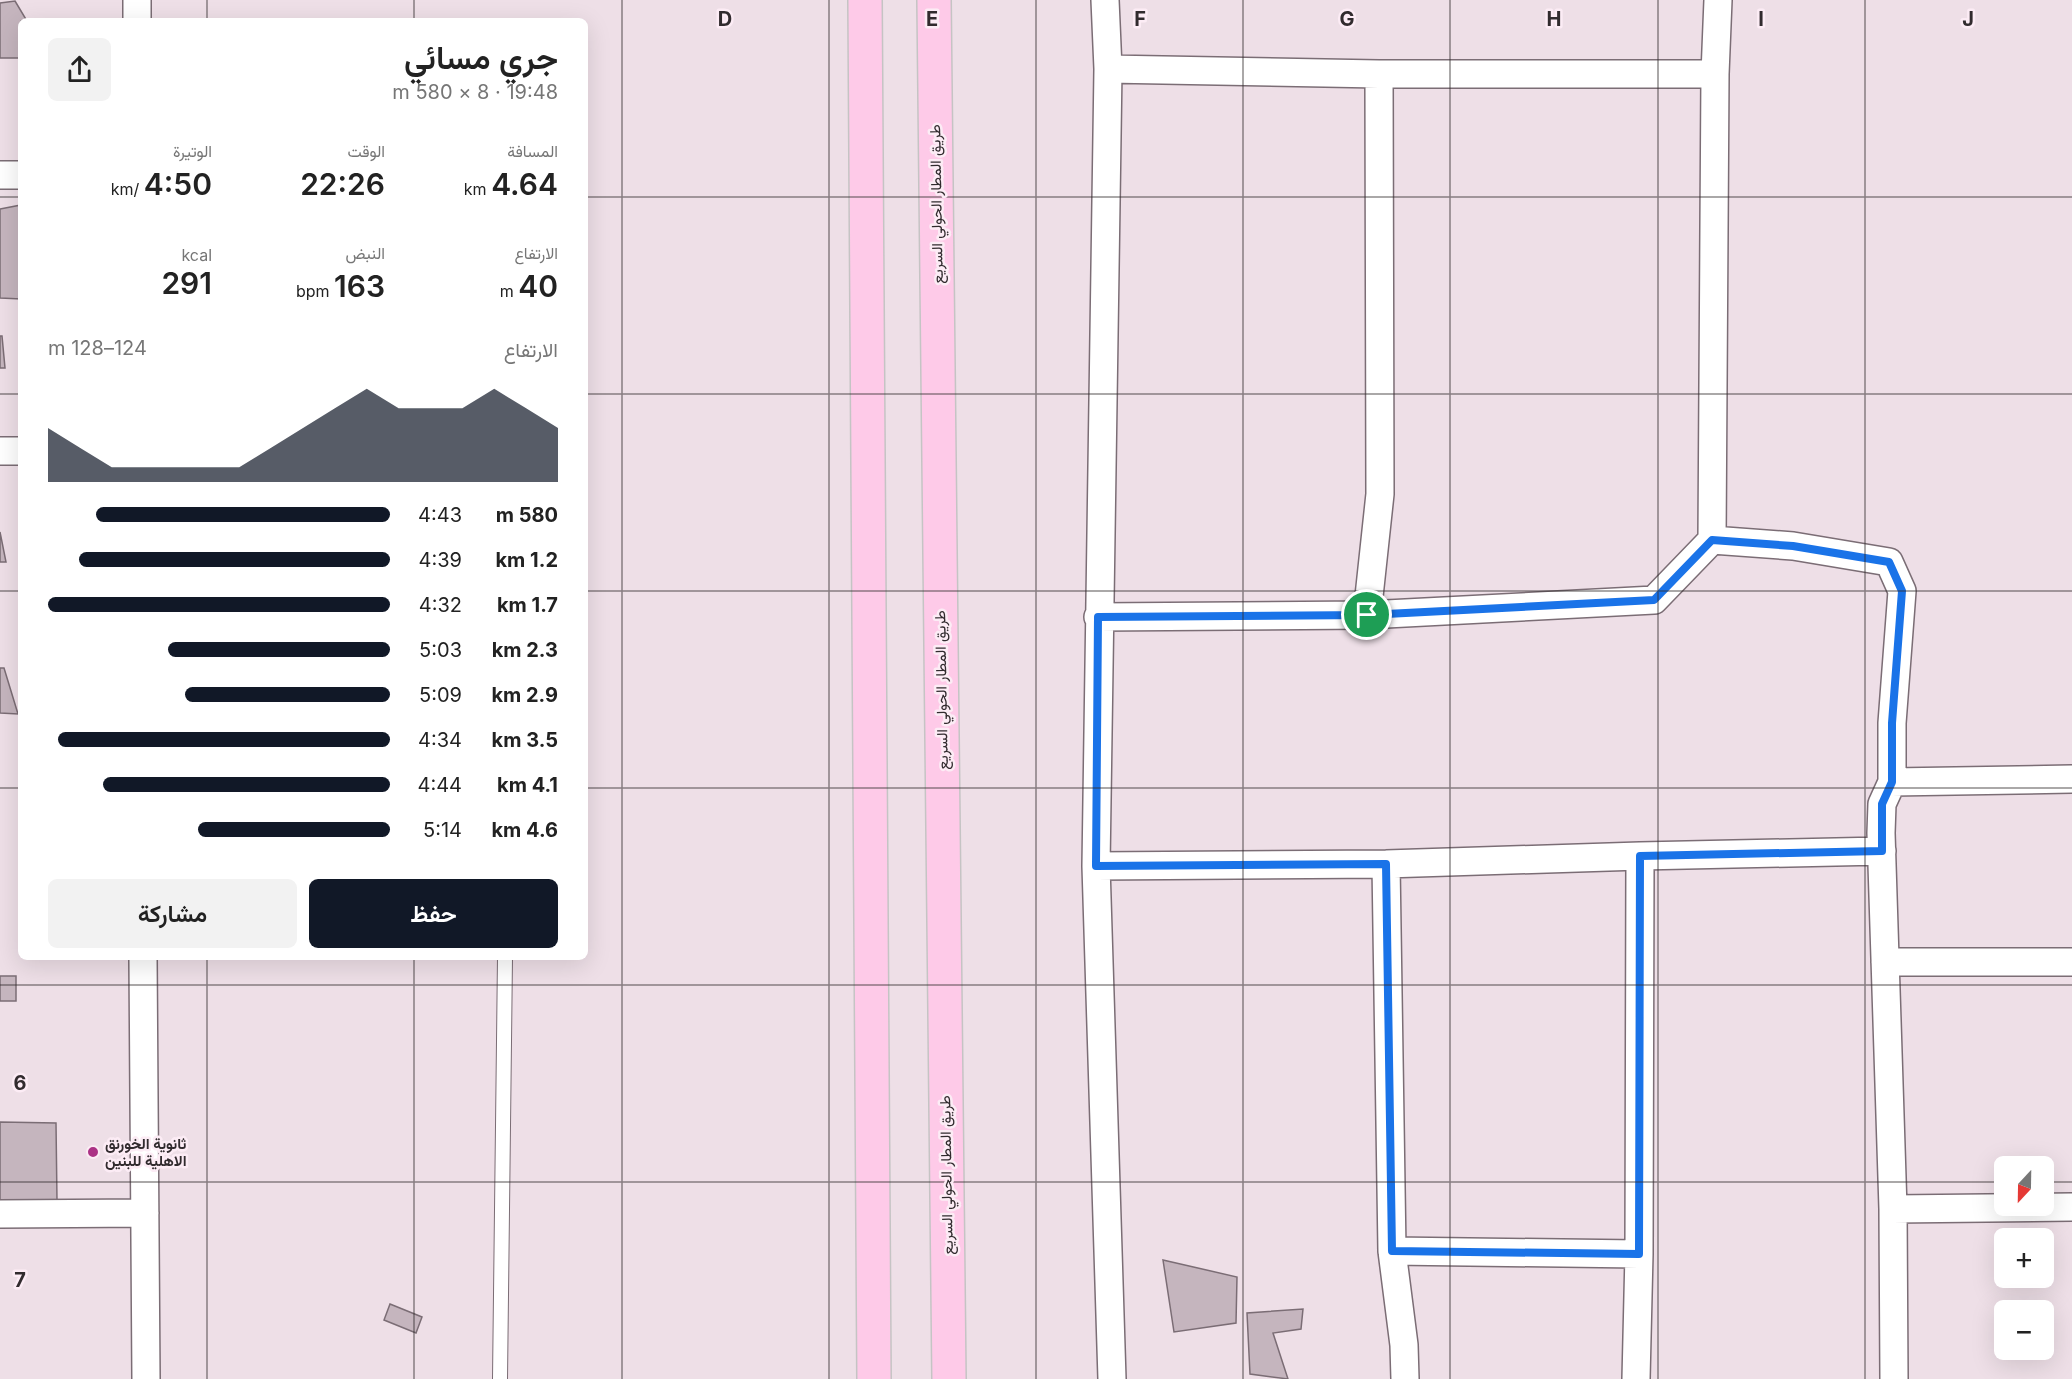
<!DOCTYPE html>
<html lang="ar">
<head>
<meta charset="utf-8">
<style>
	:root { --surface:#fff; --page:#f2f2f2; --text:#222; --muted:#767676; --accent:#111827 }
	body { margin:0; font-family:Inter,Vazirmatn,sans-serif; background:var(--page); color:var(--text); direction:rtl; height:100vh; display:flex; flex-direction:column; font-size:22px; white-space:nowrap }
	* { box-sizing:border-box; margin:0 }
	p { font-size:20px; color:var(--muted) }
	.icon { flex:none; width:33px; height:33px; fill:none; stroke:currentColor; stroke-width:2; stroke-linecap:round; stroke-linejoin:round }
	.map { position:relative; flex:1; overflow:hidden; direction:ltr }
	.sheet { position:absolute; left:18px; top:18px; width:570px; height:942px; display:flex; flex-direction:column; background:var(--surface); border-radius:9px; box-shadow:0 6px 24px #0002; direction:rtl }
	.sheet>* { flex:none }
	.needle { width:39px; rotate:202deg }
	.buttons { position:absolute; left:1994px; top:1156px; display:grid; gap:12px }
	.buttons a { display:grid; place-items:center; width:60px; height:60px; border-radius:9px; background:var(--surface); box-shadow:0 6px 24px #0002; font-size:30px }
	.pin { position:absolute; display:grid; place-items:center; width:51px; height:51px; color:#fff; margin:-26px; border:3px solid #fff; border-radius:50%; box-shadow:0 2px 6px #0007 }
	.round { display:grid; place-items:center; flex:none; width:63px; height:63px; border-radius:9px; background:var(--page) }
	.headline { display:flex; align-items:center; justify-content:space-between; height:102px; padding:0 30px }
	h1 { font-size:33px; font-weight:600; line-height:45px }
	.figures { display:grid; grid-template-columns:repeat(3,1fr); gap:9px; height:102px; padding:6px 30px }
	.figures div { display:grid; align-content:center }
	.figures b { font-size:30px; font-weight:600 }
	.figures small { font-size:16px; font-weight:400 }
	.figures p { font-size:16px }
	.chart { height:168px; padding:12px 30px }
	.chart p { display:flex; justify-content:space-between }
	.chart svg { width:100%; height:108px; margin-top:6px; fill:var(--accent); opacity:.7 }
	.button { display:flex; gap:12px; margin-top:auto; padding:12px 30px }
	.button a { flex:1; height:69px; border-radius:9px; background:var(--accent); color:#fff; font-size:24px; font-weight:600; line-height:69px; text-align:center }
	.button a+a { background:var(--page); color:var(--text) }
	ul { padding:0 30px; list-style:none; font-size:20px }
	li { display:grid; grid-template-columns:96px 72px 1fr; align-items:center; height:45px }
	li i { height:15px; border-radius:8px; background:var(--accent) }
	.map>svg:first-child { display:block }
</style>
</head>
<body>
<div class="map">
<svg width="2072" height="1379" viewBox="0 0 2072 1379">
	<rect width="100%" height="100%" fill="#eedfe7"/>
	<path fill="#c5b5be" stroke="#7b6d75" stroke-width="1.5" d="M15 1 27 21H21V58H0V3Z
		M21 205V299L0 298V209Z
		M0 336H2L5 368H0Z
		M0 532 6 562H0Z
		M0 668H4L18 714 0 713Z
		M0 976H16V1001H0Z
		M0 1122 56 1123 57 1201H0Z
		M1163 1260 1237 1277 1236 1323 1174 1332Z
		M390 1304 422 1317 416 1333 384 1320Z
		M1303 1309 1301 1329 1273 1333 1288 1379 1250 1374 1247 1313Z"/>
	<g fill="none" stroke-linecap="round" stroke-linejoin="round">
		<g stroke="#7b6d75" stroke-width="16">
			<path id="service" d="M500 1379 505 957"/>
		</g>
		<g stroke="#7b6d75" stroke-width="30">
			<path id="minor" d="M137 0V21
				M1105 0 1108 69 1096 866 1112 1379
				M1108 69 1379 74H1715
				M0 175H21
				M0 451H21
				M1712 540 1793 546 1889 562 1902 591 1892 723V782L1882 804 1881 833 1893 1209 1894 1379
				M1367 615 1380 494 1379 74
				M1098 617 1367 615 1654 600 1712 540 1715 74 1718 0
				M1892 782 2072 779
				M1386 864 1392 1251 1404 1345 1405 1379
				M1096 866 1386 864 1640 856 1882 851
				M143 957 146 1379
				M1885 962H2072
				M1893 1209 2072 1207
				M0 1214 145 1213
				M1392 1251 1639 1254
				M1636 1379 1639 1254 1640 856"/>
		</g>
		<g stroke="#c5c4c4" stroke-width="36">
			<path id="trunk" d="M865 0 874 1379
				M934 0 949 1379"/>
		</g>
		<use href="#service" stroke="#fff" stroke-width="14"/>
		<use href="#minor" stroke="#fff" stroke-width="27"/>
		<use href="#trunk" stroke="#fecae8" stroke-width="33"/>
	</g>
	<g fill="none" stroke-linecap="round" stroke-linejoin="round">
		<g stroke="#fff" stroke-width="12">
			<path id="route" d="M1712 540 1793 546 1889 562 1902 591 1892 723V782L1882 804V851L1640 856 1639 1254 1392 1251 1386 864 1096 866 1098 617 1367 615 1654 600Z"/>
		</g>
		<use href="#route" stroke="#1a73e8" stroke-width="8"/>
	</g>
	<path fill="none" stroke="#312b2e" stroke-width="1.5" stroke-opacity="0.55" d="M207 0V21M414 0V21M622 0V1379M829 0V1379M1036 0V1379M1243 0V1379M1450 0V1379M1658 0V1379M1865 0V1379M0 197H21M585 197H2072M0 394H21M585 394H2072M0 591H21M585 591H2072M0 788H21M585 788H2072M207 957V1379M414 957V1379M0 985H2072M0 1182H2004M2043 1182H2072"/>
	<circle fill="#ab3185" stroke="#fcecf5" stroke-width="2" cx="93" cy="1152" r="6"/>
	<g text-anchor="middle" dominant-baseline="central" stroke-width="5" stroke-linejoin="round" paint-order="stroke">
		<g font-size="15" fill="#312b2e" stroke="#fcecf5">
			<text transform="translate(936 204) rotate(-91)">طريق المطار الحولي السريع</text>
			<text transform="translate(941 690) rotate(-91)">طريق المطار الحولي السريع</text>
			<text transform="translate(946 1175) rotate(-91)">طريق المطار الحولي السريع</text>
		</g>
		<g font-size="15" font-weight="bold" fill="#312b2e" stroke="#fcecf5" text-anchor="start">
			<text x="105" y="1143">ثانوية الخورنق<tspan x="105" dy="17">الاهلية للبنين</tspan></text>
		</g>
	</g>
	<g font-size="20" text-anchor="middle" font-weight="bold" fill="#312b2e" stroke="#fcecf5" stroke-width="5" stroke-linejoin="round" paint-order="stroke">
		<text x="725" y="26">D</text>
		<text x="932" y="26">E</text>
		<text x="1140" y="26">F</text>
		<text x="1347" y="26">G</text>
		<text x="1554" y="26">H</text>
		<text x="1761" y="26">I</text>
		<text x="1968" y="26">J</text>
		<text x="20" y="1090">6</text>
		<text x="20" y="1287">7</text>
	</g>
</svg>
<div class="buttons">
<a><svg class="needle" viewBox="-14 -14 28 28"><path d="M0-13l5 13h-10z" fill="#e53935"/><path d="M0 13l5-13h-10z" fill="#767676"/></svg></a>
<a>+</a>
<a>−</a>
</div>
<div class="pin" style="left:1367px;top:615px;background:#1e9e55"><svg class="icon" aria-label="arrive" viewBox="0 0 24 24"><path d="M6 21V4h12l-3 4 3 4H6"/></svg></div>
<section class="sheet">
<div class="headline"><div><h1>جري مسائي</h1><p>19:48 · 8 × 580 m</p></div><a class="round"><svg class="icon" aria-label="share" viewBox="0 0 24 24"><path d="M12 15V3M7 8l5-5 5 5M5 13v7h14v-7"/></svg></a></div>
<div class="figures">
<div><p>المسافة</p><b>4.64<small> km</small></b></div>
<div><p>الوقت</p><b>22:26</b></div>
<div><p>الوتيرة</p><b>4:50<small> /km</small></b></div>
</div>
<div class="figures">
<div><p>الارتفاع</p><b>40<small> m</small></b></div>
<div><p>النبض</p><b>163<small> bpm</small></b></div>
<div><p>kcal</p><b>291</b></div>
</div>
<div class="chart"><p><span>الارتفاع</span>124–128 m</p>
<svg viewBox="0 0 160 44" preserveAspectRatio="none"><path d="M0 44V22L10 30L20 38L30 38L40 38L50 38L60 38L70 30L80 22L90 14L100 6L110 14L120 14L130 14L140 6L150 14L160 22V44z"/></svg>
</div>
<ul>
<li><b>580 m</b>4:43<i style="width:86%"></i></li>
<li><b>1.2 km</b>4:39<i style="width:91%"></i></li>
<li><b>1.7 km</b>4:32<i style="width:100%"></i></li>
<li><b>2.3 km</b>5:03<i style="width:65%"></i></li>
<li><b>2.9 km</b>5:09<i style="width:60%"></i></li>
<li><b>3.5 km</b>4:34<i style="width:97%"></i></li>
<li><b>4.1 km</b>4:44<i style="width:84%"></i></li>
<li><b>4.6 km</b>5:14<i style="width:56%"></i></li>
</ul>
<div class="button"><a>حفظ</a><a>مشاركة</a></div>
</section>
</div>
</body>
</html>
